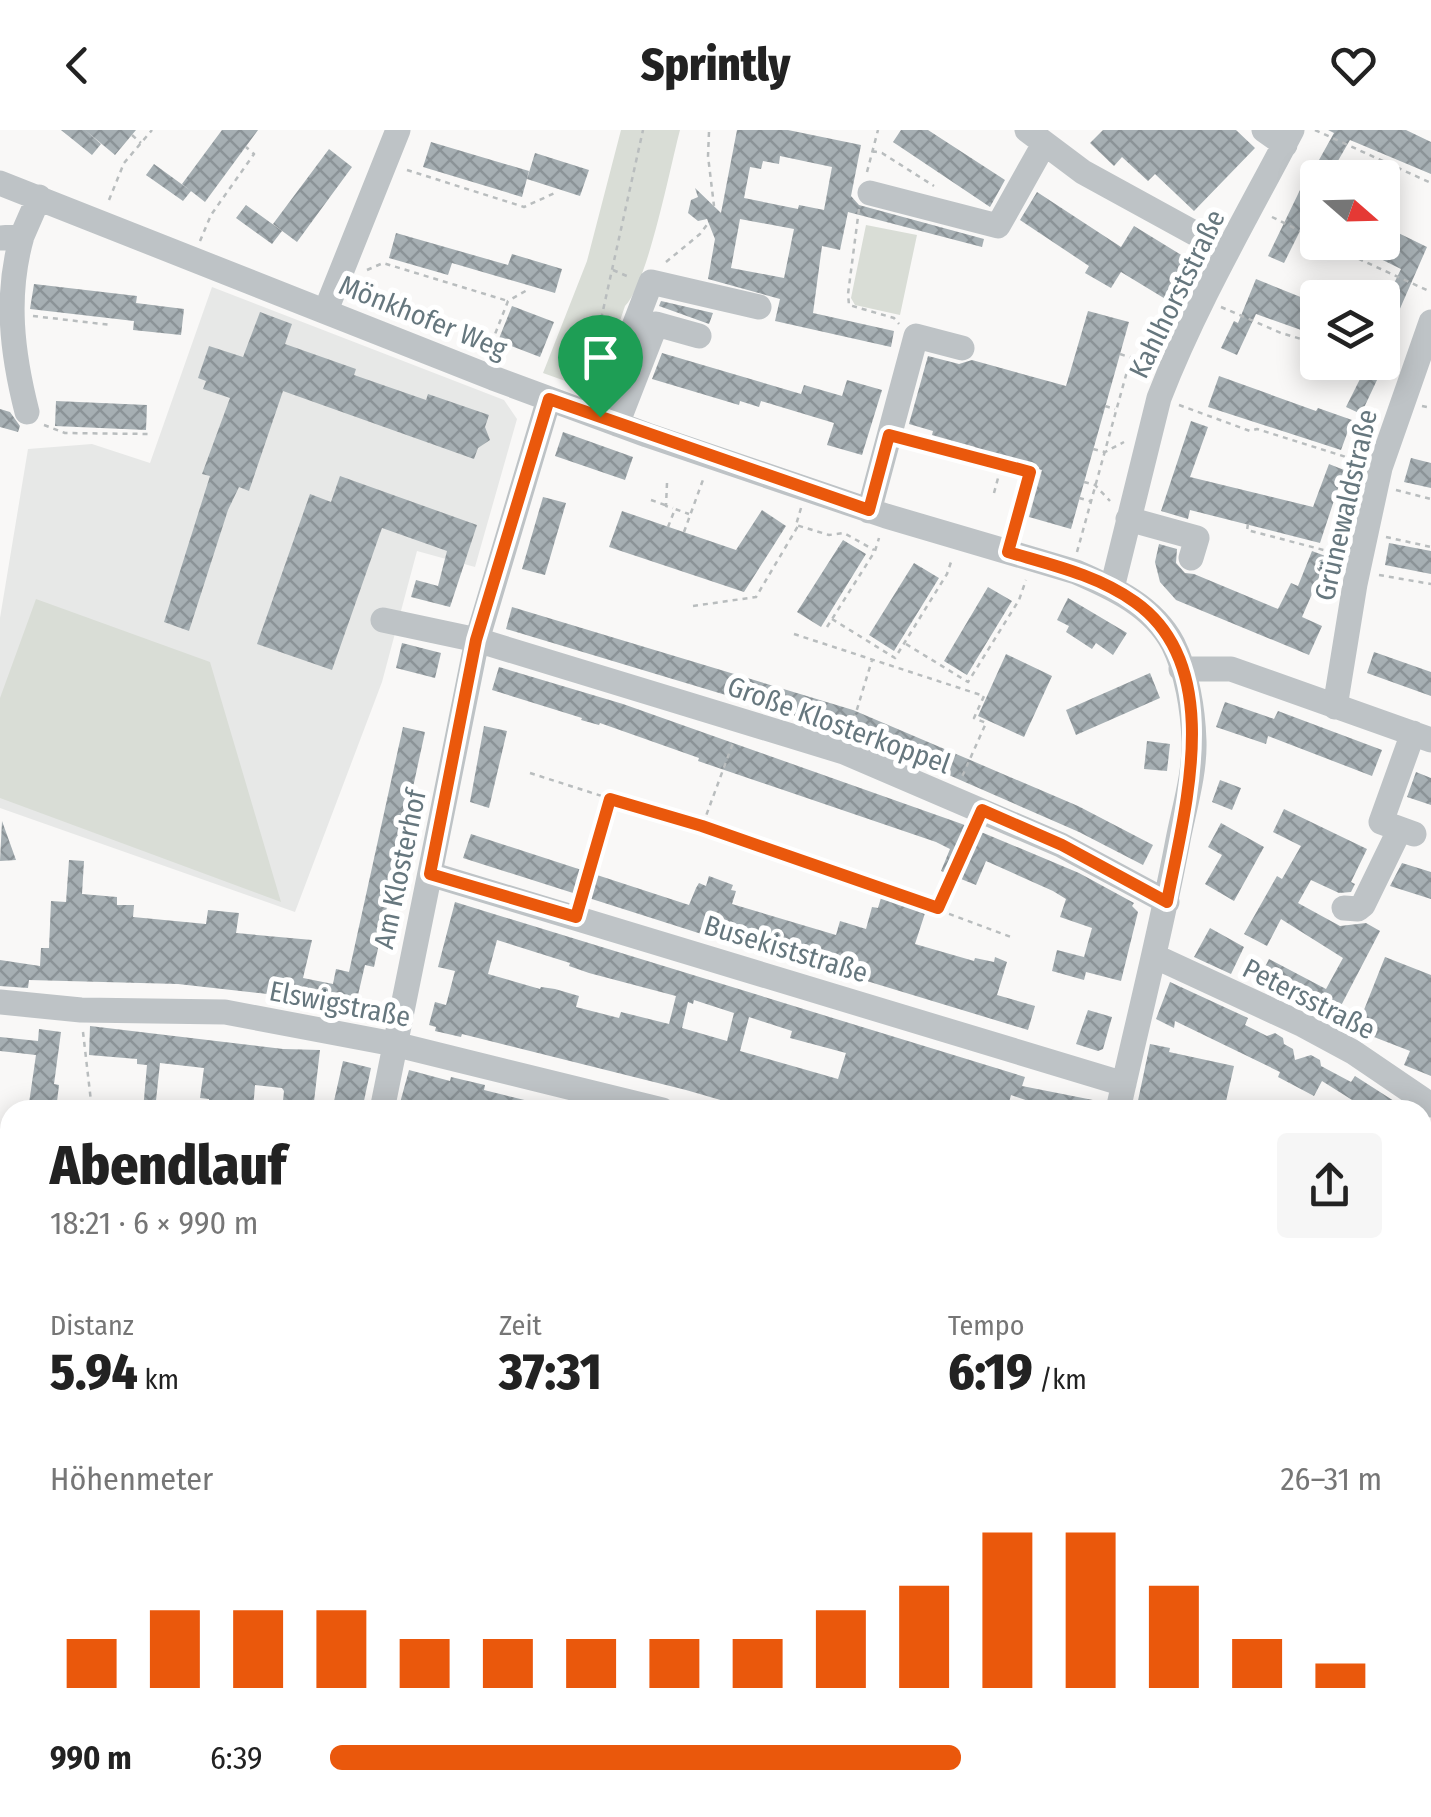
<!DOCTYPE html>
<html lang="de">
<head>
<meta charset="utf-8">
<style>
	:root { --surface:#fff; --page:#f6f6f6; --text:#222; --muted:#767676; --accent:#ea580c }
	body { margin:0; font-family:"Fira Sans Condensed",sans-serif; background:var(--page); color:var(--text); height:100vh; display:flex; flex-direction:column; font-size:38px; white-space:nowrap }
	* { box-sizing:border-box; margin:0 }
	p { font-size:32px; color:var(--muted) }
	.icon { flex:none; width:55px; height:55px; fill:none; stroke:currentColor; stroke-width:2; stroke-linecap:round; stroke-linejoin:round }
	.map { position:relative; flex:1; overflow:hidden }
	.panel { position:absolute; left:0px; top:970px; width:1432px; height:718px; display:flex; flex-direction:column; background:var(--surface); border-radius:30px 30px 0 0; box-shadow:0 5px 25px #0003 }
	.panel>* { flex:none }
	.needle { width:65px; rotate:110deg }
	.fabs { position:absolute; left:1300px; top:30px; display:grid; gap:20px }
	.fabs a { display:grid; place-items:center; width:100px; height:100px; border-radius:10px; background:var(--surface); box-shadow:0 5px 25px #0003; font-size:50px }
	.pin { position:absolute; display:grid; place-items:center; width:85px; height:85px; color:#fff; margin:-102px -42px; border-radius:50% 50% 50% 0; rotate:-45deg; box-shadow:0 0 10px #0007 }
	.pin .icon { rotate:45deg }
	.round { display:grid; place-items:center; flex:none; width:105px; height:105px; border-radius:10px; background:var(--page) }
	.summary { display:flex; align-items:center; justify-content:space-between; height:170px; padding:0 50px }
	h1 { font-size:55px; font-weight:800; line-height:75px }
	.figures { display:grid; grid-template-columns:repeat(3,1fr); gap:15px; height:170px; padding:10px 50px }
	.figures div { display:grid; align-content:center }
	.figures b { font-size:50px; font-weight:800 }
	.figures small { font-size:28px; font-weight:400 }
	.figures p { font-size:28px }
	.chart { height:280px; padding:20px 50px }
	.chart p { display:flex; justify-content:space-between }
	.chart svg { width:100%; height:180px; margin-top:10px; stroke:var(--accent); stroke-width:6 }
	ul { padding:0 50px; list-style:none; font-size:32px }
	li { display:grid; grid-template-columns:160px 120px 1fr; align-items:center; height:75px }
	li i { height:25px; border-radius:12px; background:var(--accent) }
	header { display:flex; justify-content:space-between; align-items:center; height:130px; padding:0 50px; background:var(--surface); font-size:45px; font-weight:800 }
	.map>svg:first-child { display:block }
</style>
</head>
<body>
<header><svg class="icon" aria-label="back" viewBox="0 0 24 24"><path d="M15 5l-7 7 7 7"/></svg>Sprintly<svg class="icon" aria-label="heart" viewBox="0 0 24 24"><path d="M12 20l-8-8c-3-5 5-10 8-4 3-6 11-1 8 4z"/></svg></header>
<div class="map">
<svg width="1431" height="1687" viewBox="0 0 1431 1687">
	<defs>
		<pattern id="building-cross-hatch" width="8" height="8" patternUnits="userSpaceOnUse" patternTransform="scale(2.5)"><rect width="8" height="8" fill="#a6afb3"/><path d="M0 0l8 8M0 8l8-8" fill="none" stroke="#8b9397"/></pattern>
	</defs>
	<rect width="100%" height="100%" fill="#f9f8f7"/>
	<path fill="#e7e8e7" d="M212 157 504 270 517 289 475 437 417 421 382 552 295 782 0 678V488L28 319 92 314 150 333Z"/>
	<path fill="#d9ddd6" d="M621 0H680C670 37 648 153 625 176L596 262 543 243 587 131Z
		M866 95 917 105 900 185 855 175 851 168Z
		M36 469 210 532 281 772 0 668V568Z"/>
	<path fill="url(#building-cross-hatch)" fill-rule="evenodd" d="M61 0H85L101 14 92 25Z
		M85 0H136L115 25Z
		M222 0H258L205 72 182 54Z
		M737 0H788L861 15 851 66 859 75 984 109 982 117 848 82 840 120 822 116 813 183 894 201 891 217 775 191 780 169 708 149 715 109 707 89 698 91 688 83 691 70 698 67 695 58 721 83ZM780 26 832 37 824 80 799 75 798 79 744 68 750 37 761 39 763 31 779 34ZM740 89 794 99 784 148 731 138Z
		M901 0H928L1005 50 990 77 893 12Z
		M1103 0H1236L1255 18 1194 81 1155 44 1148 51 1122 27 1114 36 1090 13Z
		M1328 0H1406L1431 12V44L1350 10 1328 48H1309L1334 3Z
		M431 12 529 41 522 67 423 37Z
		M329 19 352 37 297 112 273 94Z
		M535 23 589 40 580 66 527 49Z
		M154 34 191 61 183 71 146 45Z
		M1300 60 1318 68V104L1302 97 1284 133 1268 126Z
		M1037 62 1121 117 1134 96 1196 134 1172 173 1121 142 1111 158 1085 143 1089 136 1020 90Z
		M246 75 282 101 272 114 236 88Z
		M1382 95 1427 117 1395 190 1382 184V178L1401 139 1346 112H1382Z
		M396 103 508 135 512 124 562 139 555 163 452 133 448 145 389 128Z
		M1256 149 1318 174V206L1256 184 1237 225 1221 218 1234 191 1238 193Z
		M34 154 137 166 136 173 184 179 181 205 133 200 134 191 30 179Z
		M661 171 713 183 709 194 659 176Z
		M512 176 554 192 540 227 498 211Z
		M1088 181 1129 192 1071 399 1029 387 1042 340 973 321 975 317 932 305 933 301 909 294 928 226 959 234 972 230 1066 256Z
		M260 182 292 194 285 214 356 239 354 245 426 270 428 264 489 285 485 297 490 310 478 318 474 329 283 261 249 361 239 357 228 380 189 501 164 492 210 346 202 344 230 268 203 259 206 251 198 248 209 216 243 227Z
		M662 223 801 264 804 255 842 266 847 250 882 260 862 325 827 315 834 293 761 271 759 277 740 271 739 275 652 249Z
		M1362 245 1377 250 1361 284 1346 277Z
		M1219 246 1316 281 1318 278 1352 290 1341 320 1208 277Z
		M56 271 147 275 146 300 55 296Z
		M0 279 10 282 20 296 18 302 0 297Z
		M1191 291 1208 297 1190 347 1313 377 1329 334 1344 340 1320 413 1190 380 1188 389 1161 381Z
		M563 302 633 327 625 350 555 326Z
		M1411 328 1431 333V358L1404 352Z
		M340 346 477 395 450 477 411 467 416 450 438 456 447 421 382 398 332 540 257 514 310 364 331 372Z
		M543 367 566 373 545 445 522 439Z
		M762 380 786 396 744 462 609 417 622 381 736 420Z
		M843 410 866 424 821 497 797 482Z
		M1389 413 1431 421V444L1385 435Z
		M1159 414 1177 419 1176 433 1185 443 1194 444 1278 479 1291 453 1298 456 1312 421 1328 427 1302 487 1322 496 1309 525 1176 470 1160 452 1155 432Z
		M914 433 939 448 894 521 869 505Z
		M988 457 1012 471 967 545 944 531Z
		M1068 468 1127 503 1113 525 1096 513 1092 519 1066 502 1069 496 1057 490Z
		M512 477 853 580 1078 676 1153 715 1143 735 1079 702 855 604 506 499Z
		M402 513 441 523 435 548 396 538Z
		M1374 522 1431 542V566L1367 543Z
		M1006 524 1052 546 1024 607 978 586Z
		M499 537 623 574 846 653 962 694 1079 743 1134 773 1132 776 1138 782 1121 851 1086 842 1084 850 1052 841 1057 820 1084 827 1092 798 1060 787 1066 769 1053 761 986 731 976 755 941 741 950 719 936 712 698 631 699 628 600 593 599 595 581 590 582 588 492 560Z
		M1150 543 1160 568 1076 605 1066 580Z
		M1225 572 1274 589 1278 581 1382 620 1372 646 1268 606 1266 614 1216 597Z
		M484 596 507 601 489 678 470 672Z
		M403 597 425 602 374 837 365 835 354 882 277 865 178 854 29 850 28 858 0 856V830L40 836 41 818H49L51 771 66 772 69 730 84 731 82 764 117 767V775H134L133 787 206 794 208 780 239 783 236 803 312 810 303 848 333 854 336 839 349 842Z
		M1147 611 1170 614 1167 641 1144 639Z
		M1416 642 1431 648V675L1407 667Z
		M1220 650 1241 658 1232 680 1212 672Z
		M1284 679 1367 719 1351 752 1355 754 1351 762 1339 763 1311 750 1298 773 1340 796 1366 793 1380 801 1333 891 1259 849 1269 829 1326 859 1343 828 1281 789 1267 816 1244 804 1277 746 1282 749 1301 716 1273 702Z
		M2 691 16 730 0 731Z
		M1221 693 1264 717 1234 771 1205 754 1222 725 1208 717Z
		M471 704 689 775 696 758 699 753 706 756 709 746 733 755 731 760 736 761 732 774 836 805 840 791 866 799 872 777 878 778 883 761 927 777 915 814 974 831 975 828 994 832 995 827 1007 832 997 865 1035 876 1028 900 712 804 711 807 463 728Z
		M1402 733 1431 742V769L1390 756Z
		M455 772 1025 947 1022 956 1103 972 1102 980H1055L1011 965 1007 980H755L686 960 462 904 461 907 435 901 436 897 429 895 435 872 446 875 455 841 438 837ZM497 810 570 833 569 836 589 843 676 866 669 894 621 882 619 888 576 877 579 866 555 859 541 857 540 859 488 844ZM694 870 734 883 727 911 682 898 688 872 693 874ZM749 887 792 901 790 908 846 923 838 949 740 921Z
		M1210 798 1244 817 1231 844 1194 827Z
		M1385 827 1431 845V946L1404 935 1410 921 1356 900Z
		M1170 852 1248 888 1245 895 1267 906 1275 903 1283 908 1284 914 1293 919 1295 930 1311 925 1320 930 1321 936 1351 952 1355 946 1408 980H1368L1322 951 1314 966 1278 947 1280 942 1175 891 1174 898 1156 889Z
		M1088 880 1112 887 1103 919 1098 921 1076 914Z
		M90 896 283 919 320 920 313 980H282L284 961 282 958 255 955 253 980H208L209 969 200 968 204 938 160 933 155 980H143L147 935 137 934V929L89 925Z
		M39 899 61 902 54 954 59 955 56 980H28L36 925 0 921V907L38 911Z
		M1150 914 1170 918 1169 922 1234 936 1224 980H1136Z
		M343 931 371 938 362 980H332Z
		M409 940 450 951 451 947 485 955 484 960 545 975 544 980H414L415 977 400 973Z"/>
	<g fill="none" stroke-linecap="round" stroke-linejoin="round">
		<g stroke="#b2b8ba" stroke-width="38">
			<path id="major" d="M1422 1118 1431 1115
				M0 1556 10 1555"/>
		</g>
		<path stroke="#b9bdbe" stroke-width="2.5" stroke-dasharray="5 5" stroke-linecap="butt" d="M1315 0 1431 53
			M709 2 708 26 714 76
			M132 5 141 13
			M872 21 882 23 934 56
			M407 40 524 77 557 62
			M867 42 878 0
			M109 70 124 33 152 0
			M859 79 848 164 849 175 894 188 899 194
			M1272 87 1318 110
			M200 111 211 85 254 24 246 17
			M1322 112 1431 162
			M666 132 700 104 709 92
			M367 140 383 133 508 171
			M613 140 629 147
			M1221 177 1281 203 1318 214
			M33 186 111 195
			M488 222 508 171 529 159
			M1120 224 1129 227
			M1368 232 1389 241
			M586 257 643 0
			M1179 275 1250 301 1257 299 1362 332
			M1105 276 1115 279
			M1422 276 1431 278
			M44 295 65 303 149 304
			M910 311 1030 343
			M1093 319 1105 322 1124 312
			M1084 352 1095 355 1110 371
			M667 353 666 376 673 378
			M1396 360 1431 369
			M994 363 1001 337
			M1079 368 1090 371
			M651 370 665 375
			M801 378 796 395 829 405 844 403 874 420
			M1248 394 1247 400 1339 424
			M668 397 675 379 689 384
			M684 402 704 347
			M1014 402 1031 337 1043 340
			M1386 407 1431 417
			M1077 422 1131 227 1150 232
			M1379 445 1431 454
			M693 476 756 467 798 396
			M832 489 895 528 947 444 952 429
			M827 497 875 421 879 408
			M794 504 984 566 974 588 986 593 961 649
			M906 514 968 552 1019 470 1026 450
			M851 599 872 530
			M530 643 608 668
			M703 694 733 613
			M581 766 609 669 821 736 1011 807
			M938 777 972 702
			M83 902 92 980
			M7 1052H10
			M0 1100 10 1101
			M1422 1146 1431 1144
			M1 1164 3 1150
			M0 1526 10 1524
			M0 1583H10
			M1258 1678V1687"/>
		<path stroke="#bec3c6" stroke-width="25" d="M1027 0 1083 42 1227 121
			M1264 0 1285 15
			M0 53 493 248 647 305 886 386 1076 442C1113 458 1153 476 1173 514 1187 542 1193 580 1194 611 1195 643 1184 679 1178 710 1161 801 1138 890 1118 980
			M870 63 998 96 1044 14
			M22 106C5 166 12 223 27 282
			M0 108 22 106 39 67
			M326 180 398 0
			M599 287 651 152 759 177
			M617 294 656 194 699 206
			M869 381 916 206 962 218
			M1128 389 1197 408 1191 428
			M1112 458 1159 268C1195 175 1246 88 1292 0
			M383 490 477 510 844 622 1061 715 1167 772
			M1181 539H1231L1431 610
			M1335 577 1355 454 1380 338 1431 192
			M1413 603 1381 692 1414 704
			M430 744 1124 954
			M1344 778 1358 779 1363 775 1400 699
			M1154 826 1303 895 1353 922 1431 975
			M0 872 81 880 225 882 394 914 662 980
			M382 980 477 510 549 269
			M0 1185 10 1186
			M1422 1322 1431 1314
			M420 1678 424 1687
			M1344 1678 1345 1687
			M988 1687 1001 1678
			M1144 1687 1146 1678"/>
		<use href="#major" stroke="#fff" stroke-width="32"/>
	</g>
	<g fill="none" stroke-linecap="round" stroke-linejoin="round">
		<g stroke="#fff" stroke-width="20">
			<path id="route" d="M549 269 869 380 889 305 1030 342 1008 422C1052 435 1097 445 1135 472 1227 537 1184 681 1167 772L1062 715 982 680 938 778 702 696 610 669 576 787 430 744 476 510Z"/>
		</g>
		<use href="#route" stroke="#ea580c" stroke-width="12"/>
	</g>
	<g text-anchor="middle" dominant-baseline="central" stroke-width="10" stroke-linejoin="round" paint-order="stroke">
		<g font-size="28" fill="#66777e" stroke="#fff">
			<text transform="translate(1177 164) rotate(-64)">Kahlhorststraße</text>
			<text transform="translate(423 187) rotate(22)">Mönkhofer Weg</text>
			<text transform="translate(1346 375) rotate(-77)">Grünewaldstraße</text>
			<text transform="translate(839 595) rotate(20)">Große Klosterkoppel</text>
			<text transform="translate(400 739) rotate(-78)">Am Klosterhof</text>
			<text transform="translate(786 819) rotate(17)">Busekiststraße</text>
			<text transform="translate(1309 869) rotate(27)">Petersstraße</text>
			<text transform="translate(340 874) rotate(11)">Elswigstraße</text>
		</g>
	</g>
</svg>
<div class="fabs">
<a><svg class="needle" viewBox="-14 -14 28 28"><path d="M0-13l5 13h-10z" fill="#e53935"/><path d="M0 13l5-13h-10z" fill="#767676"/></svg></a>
<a><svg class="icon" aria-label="layers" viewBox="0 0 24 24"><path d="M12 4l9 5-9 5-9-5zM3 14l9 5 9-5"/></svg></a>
</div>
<div class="pin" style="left:600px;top:287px;background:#1e9e55"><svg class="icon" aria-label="arrive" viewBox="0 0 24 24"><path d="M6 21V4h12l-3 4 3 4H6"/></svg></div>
<section class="panel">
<div class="summary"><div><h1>Abendlauf</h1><p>18:21 · 6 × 990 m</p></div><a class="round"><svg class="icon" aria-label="share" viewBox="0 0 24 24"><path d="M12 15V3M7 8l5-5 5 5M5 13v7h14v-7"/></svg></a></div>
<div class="figures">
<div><p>Distanz</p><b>5.94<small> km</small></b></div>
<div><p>Zeit</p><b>37:31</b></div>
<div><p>Tempo</p><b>6:19<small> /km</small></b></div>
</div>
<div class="chart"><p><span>Höhenmeter</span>26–31 m</p>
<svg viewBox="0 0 160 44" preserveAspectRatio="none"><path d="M5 44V32M15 44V25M25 44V25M35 44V25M45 44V32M55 44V32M65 44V32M75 44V32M85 44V32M95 44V25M105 44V19M115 44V6M125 44V6M135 44V19M145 44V32M155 44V38"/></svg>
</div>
<ul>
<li><b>990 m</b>6:39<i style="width:60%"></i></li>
</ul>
</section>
</div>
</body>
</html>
